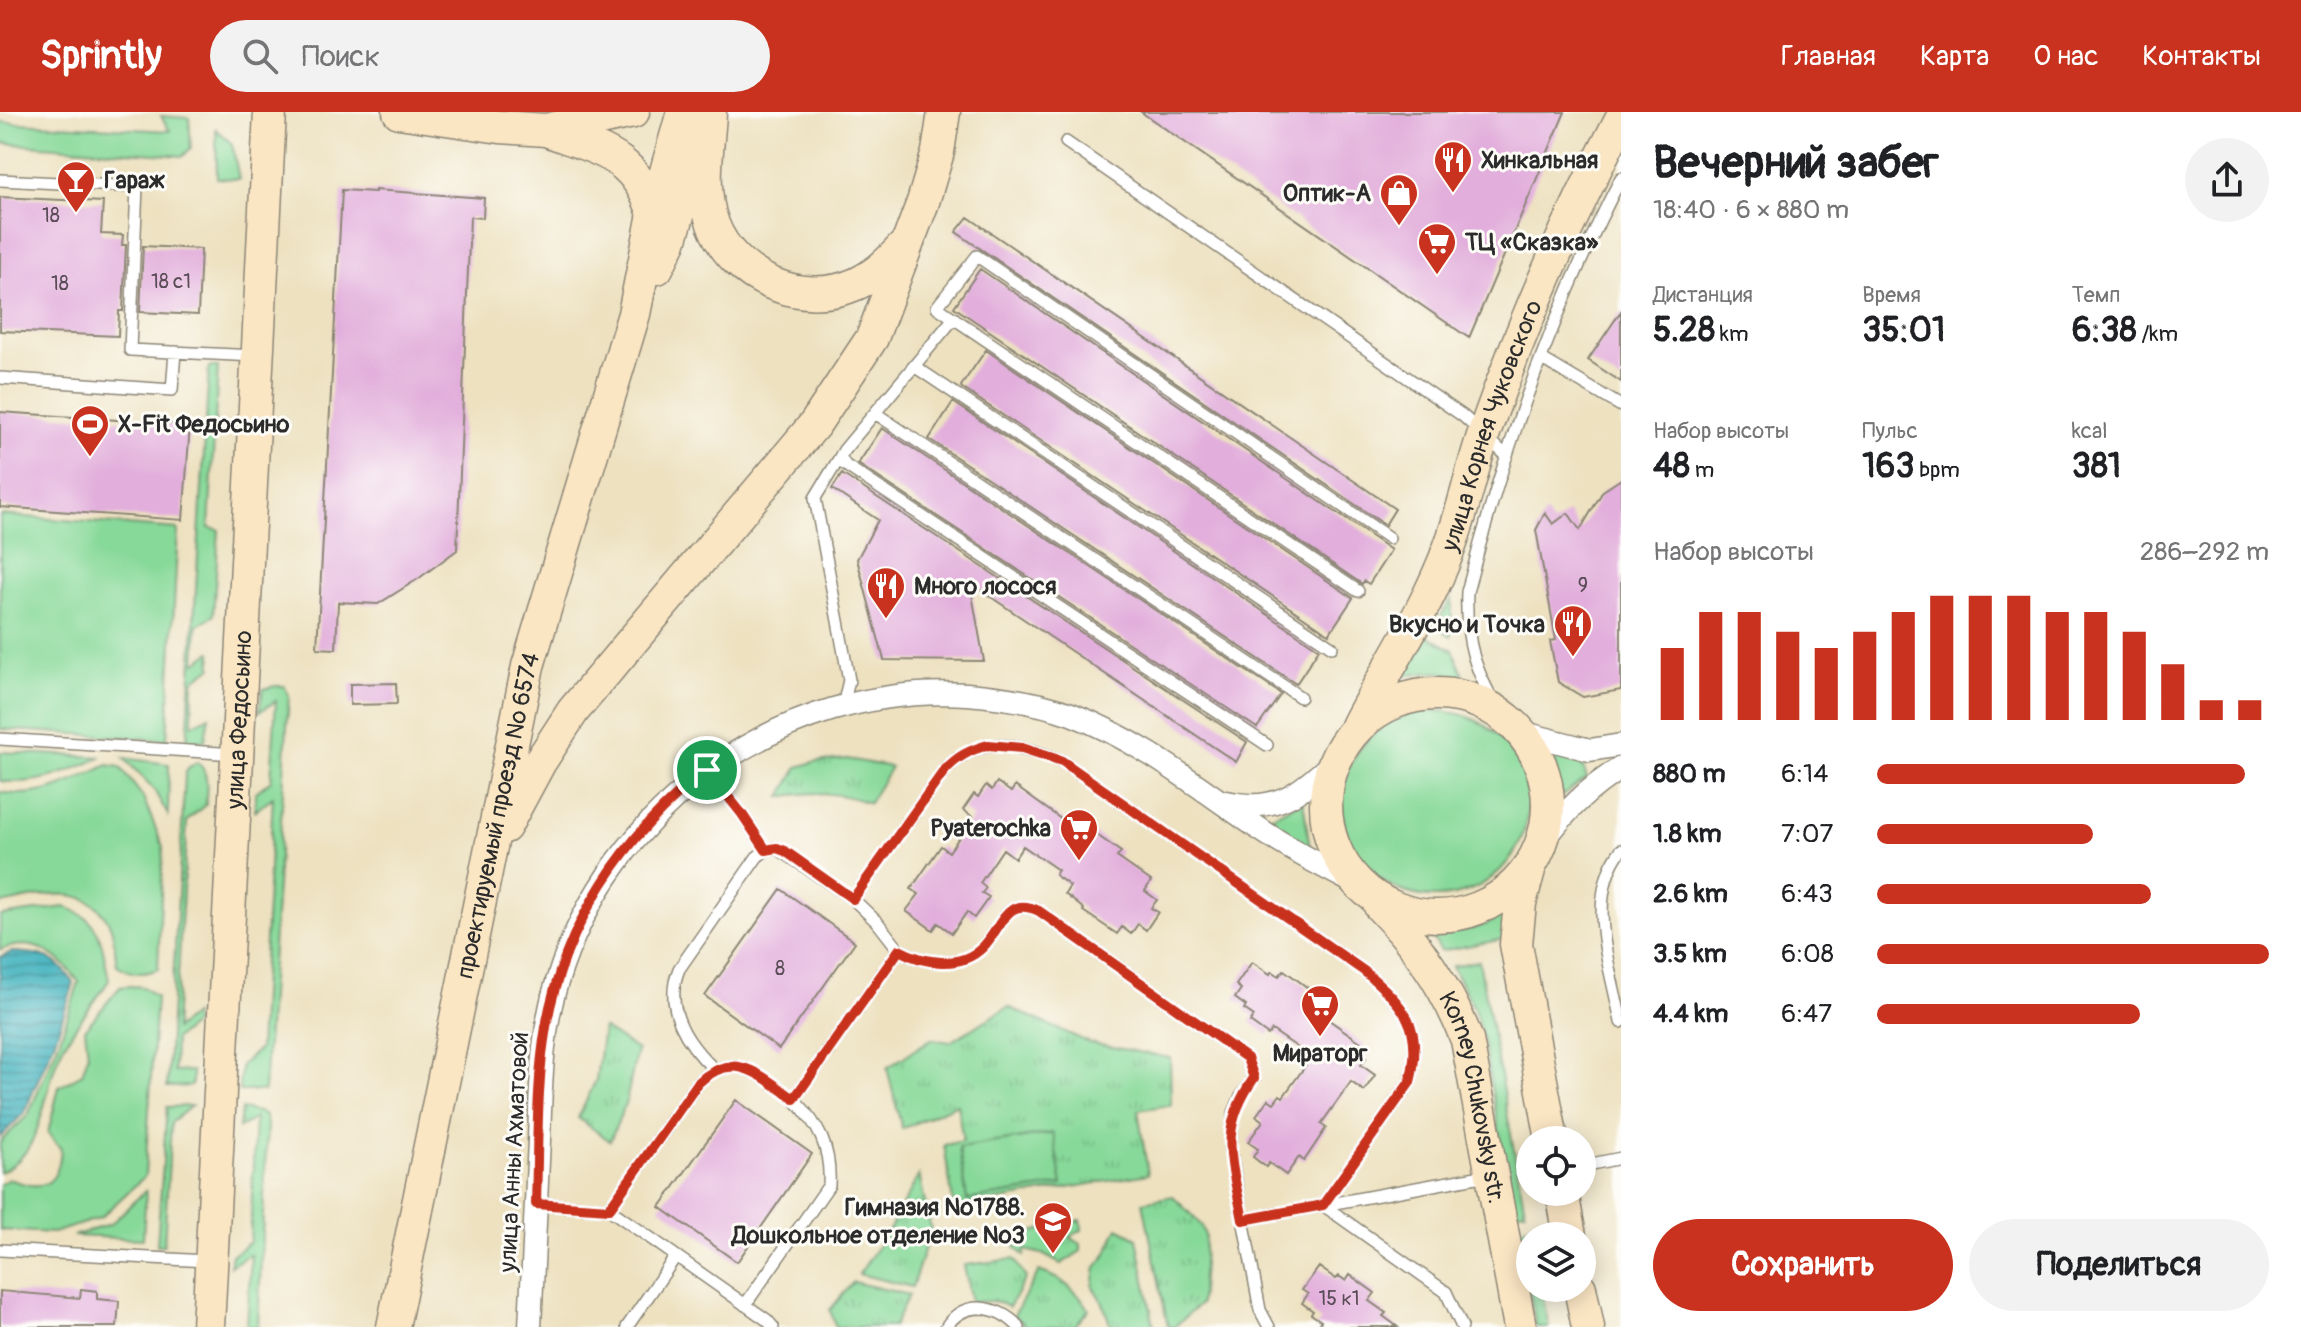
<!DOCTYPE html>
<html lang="ru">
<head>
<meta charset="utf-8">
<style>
	:root { --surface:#fff; --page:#f2f2f2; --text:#202124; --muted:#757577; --accent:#c8321e }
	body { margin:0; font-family:Pangolin,sans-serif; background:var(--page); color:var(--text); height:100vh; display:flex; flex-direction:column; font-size:30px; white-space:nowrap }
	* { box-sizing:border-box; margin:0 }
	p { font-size:26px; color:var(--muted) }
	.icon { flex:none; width:44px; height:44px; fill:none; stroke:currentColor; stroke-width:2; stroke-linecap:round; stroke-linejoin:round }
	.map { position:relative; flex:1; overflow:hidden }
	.drawer { display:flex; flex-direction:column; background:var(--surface); width:680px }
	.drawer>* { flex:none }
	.controls { position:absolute; left:1516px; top:1014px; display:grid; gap:16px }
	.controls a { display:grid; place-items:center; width:80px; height:80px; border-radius:50%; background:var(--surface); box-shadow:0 4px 20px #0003; font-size:40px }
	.pin { position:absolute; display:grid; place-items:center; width:68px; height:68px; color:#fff; margin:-34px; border:4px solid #fff; border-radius:50%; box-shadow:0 2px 8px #0007 }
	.round { display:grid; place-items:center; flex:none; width:84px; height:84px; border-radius:42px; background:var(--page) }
	.summary { display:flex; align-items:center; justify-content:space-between; height:136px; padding:0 32px }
	h1 { font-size:44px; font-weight:700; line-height:60px }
	.stats { display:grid; grid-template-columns:repeat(3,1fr); gap:12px; height:136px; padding:8px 32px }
	.stats div { display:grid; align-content:center }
	.stats b { font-size:34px; font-weight:700 }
	.stats small { font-size:22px; font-weight:400 }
	.stats p { font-size:22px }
	.chart { height:224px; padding:16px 32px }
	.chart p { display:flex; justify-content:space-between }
	.chart svg { width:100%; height:144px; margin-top:8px; stroke:var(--accent); stroke-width:6 }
	.primary-button { display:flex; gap:16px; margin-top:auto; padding:16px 32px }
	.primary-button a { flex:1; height:92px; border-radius:48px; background:var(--accent); color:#fff; font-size:32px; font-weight:700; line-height:92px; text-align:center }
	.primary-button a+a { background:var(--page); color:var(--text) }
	ul { padding:0 32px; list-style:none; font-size:26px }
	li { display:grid; grid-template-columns:128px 96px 1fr; align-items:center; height:60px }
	li i { height:20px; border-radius:10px; background:var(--accent) }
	header { display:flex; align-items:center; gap:48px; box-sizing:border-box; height:112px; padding:0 40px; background:var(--accent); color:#fff }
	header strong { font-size:38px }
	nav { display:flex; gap:44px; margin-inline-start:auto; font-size:28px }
	.search { width:560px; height:72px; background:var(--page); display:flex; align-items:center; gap:20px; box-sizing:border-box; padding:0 28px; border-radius:44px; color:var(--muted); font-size:30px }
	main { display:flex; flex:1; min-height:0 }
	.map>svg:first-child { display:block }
</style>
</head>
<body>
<header>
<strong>Sprintly</strong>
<div class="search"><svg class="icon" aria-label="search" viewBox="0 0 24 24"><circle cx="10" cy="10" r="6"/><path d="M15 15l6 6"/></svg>Поиск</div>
<nav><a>Главная</a><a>Карта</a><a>О нас</a><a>Контакты</a></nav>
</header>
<main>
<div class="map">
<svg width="1621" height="1215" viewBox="0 0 1621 1215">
	<defs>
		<pattern id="park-tufts" width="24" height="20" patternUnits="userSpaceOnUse" patternTransform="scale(2)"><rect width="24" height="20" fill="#87d999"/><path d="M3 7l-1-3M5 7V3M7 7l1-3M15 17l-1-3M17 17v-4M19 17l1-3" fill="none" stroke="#75ba84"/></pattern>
		<pattern id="water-rules" width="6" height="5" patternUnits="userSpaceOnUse" patternTransform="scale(2)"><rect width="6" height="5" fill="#45b4bf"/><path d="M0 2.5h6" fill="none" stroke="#3a939b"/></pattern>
	</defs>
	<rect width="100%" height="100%" fill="#fdfcf7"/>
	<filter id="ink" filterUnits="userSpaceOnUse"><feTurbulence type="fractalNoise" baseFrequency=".0125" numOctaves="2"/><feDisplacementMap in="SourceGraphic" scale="16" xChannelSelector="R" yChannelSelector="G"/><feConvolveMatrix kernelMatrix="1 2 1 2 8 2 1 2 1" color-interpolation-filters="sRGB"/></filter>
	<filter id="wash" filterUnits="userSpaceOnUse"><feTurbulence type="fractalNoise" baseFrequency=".006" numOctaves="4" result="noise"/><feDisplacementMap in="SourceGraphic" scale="32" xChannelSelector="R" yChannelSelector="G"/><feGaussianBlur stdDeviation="1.8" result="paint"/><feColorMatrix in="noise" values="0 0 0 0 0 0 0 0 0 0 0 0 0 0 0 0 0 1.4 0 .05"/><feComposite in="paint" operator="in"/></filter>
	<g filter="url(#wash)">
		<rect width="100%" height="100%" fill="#ede1c0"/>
		<path fill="#87d999" stroke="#598262" stroke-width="2" d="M161 4 189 6 191 36 183 44 0 31V10L170 19Z
			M216 17 232 32 239 67 217 66Z
			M209 255H218L209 416 219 418 213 504 197 513 195 551 211 540 212 555 193 569 192 613 209 604 205 628 187 631Z
			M0 403 178 417 167 628 0 617Z
			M1452 486 1451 524 1435 514Z
			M1424 522 1453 538 1465 567 1439 560 1398 564Z
			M275 574H284L289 583 264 979H239L241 953 259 937 273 685 255 699V681L271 668 276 589 259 600 263 577Z
			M1342 692a93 93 0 1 1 186 0a93 93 0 1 1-186 0Z
			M0 640 102 645C68 660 38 674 0 669Z
			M1552 644 1581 650 1587 666 1562 684Z
			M124 646 169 652 168 703 153 676Z
			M197 650C210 660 206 677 206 692L187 709 175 917 193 903 194 912 175 927 174 960 192 959V974L167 975 185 663 188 656Z
			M108 653 120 655 143 685 163 735 158 857C142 863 132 863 117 853 115 842 115 827 111 816 92 766 39 785 0 792V680C41 688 71 670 108 653Z
			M1303 688 1310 737 1265 708Z
			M64 795C102 805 102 834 109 868 95 891 76 911 63 935 41 975 48 1040 0 1060V1030L28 1003 59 930 79 870C59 843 35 824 0 838V804Z
			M1511 798 1510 826 1441 839 1429 820C1461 822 1484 817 1511 798Z
			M1479 849 1525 1098 1513 1100 1482 923 1474 896 1452 854Z
			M130 874 143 875 156 885 145 1064 100 1106 53 1121 0 1118V1072L9 1067C43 1080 58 1075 61 1037L48 1021 59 975 82 962 88 943 85 917 120 875Z
			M191 994 171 1011 164 1133H157L167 995Z
			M241 997 258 1000 265 1004 267 1013 258 1215H247L251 1142 230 1154 232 1143 250 1130 255 1006 239 1016Z
			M1054 1021 1062 1073 967 1088 958 1036Z
			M146 1078 143 1127 73 1124 111 1112Z
			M1530 1114V1176H1541L1549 1215H1536L1518 1117Z"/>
		<path fill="url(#park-tufts)" stroke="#598262" stroke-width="2" fill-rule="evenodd" d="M847 647 891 655 869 691C839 680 812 679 781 685L798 655 814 650Z
			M1008 895 1090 931 1170 946 1171 993 1138 998 1148 1062 954 1096 944 1033 963 1029 957 992 902 1017 887 956 931 927 950 930ZM1053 1021 1062 1073 967 1088 959 1036Z
			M603 916 637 938 626 990 610 1029 578 1006 596 968Z
			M919 1063 931 1117 912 1175 859 1162 889 1118Z
			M1173 1084 1202 1114 1205 1124 1200 1192 1174 1215H1168L1143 1090Z
			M1081 1108 1082 1118 1070 1125 1081 1132V1139L1061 1152 1042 1142 1025 1138 1024 1144 1015 1135 1016 1124Z
			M1118 1116 1137 1126 1154 1215H1111L1103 1191 1093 1175 1096 1155C1110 1143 1109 1131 1118 1116Z
			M1014 1147 1026 1166 1009 1195 995 1189 971 1190 964 1153Z
			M1039 1159C1060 1166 1077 1178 1089 1197L1074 1215H1027L1014 1203Z
			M853 1170 909 1183 893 1215H836L830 1198Z"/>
		<path fill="url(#water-rules)" stroke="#387075" stroke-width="2" d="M12 840C44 841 55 844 74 871L55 928 24 1001 0 1025V845Z"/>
		<g id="blocks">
			<path fill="#e2aedc" d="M1141 0H1565L1469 226Z
				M342 78 375 80V78L484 86 483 106 470 105 457 438 418 467 378 492 338 490 336 537 317 536Z
				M0 85 103 90 101 122 123 123 122 133H126L123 199H119L118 224 0 219Z
				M968 105 1395 397 1385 413 956 120Z
				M143 134 201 137 198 203 140 200Z
				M980 157 1391 438 1369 472 1364 469 1362 472 954 195Z
				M1621 199V270L1588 248Z
				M986 238 1353 486 1329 522 962 276 961 274Z
				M953 290 1319 537 1296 572 929 327Z
				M0 300 190 313 183 408 0 395Z
				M882 316 1281 582 1257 616 858 352Z
				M842 362 1247 630 1236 650 970 471 984 549 884 548 857 447 878 408 832 377Z
				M1621 367V578L1583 585 1558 570 1550 529 1556 528 1536 418 1545 401 1553 412 1568 401 1580 418 1603 379Z
				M396 571 397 592 350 593V572Z
				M997 670 1011 680 1015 674 1072 715 1077 709 1121 740 1117 745 1151 769 1145 779 1157 788 1151 796 1158 800 1146 818 1138 812 1131 822 1122 815 1117 822 1083 799 1084 797 1065 782 1070 774 1055 763 1058 758 1023 734 1015 746 1003 737 980 771 986 776 982 781 989 785 974 806 967 800 952 821 938 811 933 818 906 799 919 782 911 777 941 734 949 740 973 705 963 698 974 682 978 685 986 673 992 678Z
				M781 777 855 830 779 937 705 884Z
				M1252 850 1270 862 1272 859 1279 864 1284 858 1308 876 1302 884 1319 895 1316 899 1365 933 1359 941 1366 946 1361 953 1375 963 1364 979 1351 970 1321 1012 1326 1016 1304 1049 1299 1045 1286 1063 1269 1051 1266 1055 1253 1045 1258 1037 1248 1030 1263 1009 1256 1004 1268 987 1274 991 1280 983 1283 985 1306 953 1299 948 1304 940 1272 918 1268 923 1250 910 1254 904 1244 897 1246 894 1235 886 1241 877 1236 873Z
				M736 988 812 1042 737 1150 660 1095Z
				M1319 1155 1336 1167 1339 1164 1346 1169 1350 1163 1375 1181 1369 1189 1386 1201 1383 1204 1398 1215H1316L1321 1209 1311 1202 1313 1199 1302 1191 1308 1182 1302 1178Z
				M81 1177 97 1179V1187L119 1189 117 1215H0V1179L80 1186Z"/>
		</g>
	</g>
	<g filter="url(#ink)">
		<use href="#blocks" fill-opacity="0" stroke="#8c8676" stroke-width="2"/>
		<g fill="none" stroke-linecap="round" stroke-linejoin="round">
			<g stroke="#8c8676" stroke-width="14">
				<path id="lane" d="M1066 30 1463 304 1507 344
					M0 68 137 75 130 238 256 244
					M954 206 844 338 840 345 845 353 1267 633
					M1542 247 1621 294
					M914 254 1332 535
					M0 266 172 278 175 240
					M875 301 1300 585
					M840 345 815 386 849 568 843 594
					M1358 479 937 195 977 144 1389 426
					M1501 602C1475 560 1465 530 1467 480 1504 338 1553 197 1621 66
					M0 627 236 642
					M707 658 742 702 766 738
					M1621 738C1584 786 1611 856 1621 910
					M853 787 944 659C980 621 1018 632 1062 649L1364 859C1405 894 1424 915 1410 970L1323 1093
					M899 838C923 851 960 858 983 835 1002 816 1004 783 1039 799L1247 946 1254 966 1240 986 1234 1001 1230 1037 1260 1198 1269 1215
					M1582 1054 1621 1046
					M536 1092 609 1097 698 971C734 936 761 964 794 987L899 838 878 811 853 787 777 736 766 738 757 745 679 857C663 896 687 932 715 958
					M1323 1093 1446 1180 1462 1215
					M609 1097 767 1208 773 1215
					M1243 1108 1487 1063
					M0 1138 207 1149
					M745 1193 829 1073C831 1036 819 1013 794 987
					M627 1215 676 1144
					M946 1215C965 1186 999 1194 1019 1215"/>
			</g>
			<g stroke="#8c8676" stroke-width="25">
				<path id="street" d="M1520 620 1590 638 1621 633
					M1226 690C1275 702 1301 681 1334 649
					M1542 731C1564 700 1588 676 1621 656
					M530 1215C533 1153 536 1091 539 1028 541 975 541 922 557 870 610 695 783 570 967 582 1002 585 1038 590 1071 602 1142 629 1202 678 1264 720 1294 740 1326 756 1357 772"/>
			</g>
			<g stroke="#8c8676" stroke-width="35">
				<g id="secondary">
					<path d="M399 0 500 15 546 18 633 0"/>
					<path d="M710 1C708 37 700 77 713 112 734 167 802 196 856 172 876 163 890 149 904 134"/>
					<path d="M549 19C601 38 636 44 654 102"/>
					<path d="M657 156 670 130 697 41"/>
					<circle cx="1437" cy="693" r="111"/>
					<path id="s1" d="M1358 612C1389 553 1427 497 1450 434 1464 396 1472 356 1485 318 1523 210 1568 108 1621 7"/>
					<path d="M505 715 540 650 573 599 815 312 872 226 923 90 938 40 944 0"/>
					<path d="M1529 758 1520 791 1516 832 1552 1028"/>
					<path id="s2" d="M1380 794C1418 833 1448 877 1467 928L1520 1215"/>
					<path d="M1562 1080 1570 1124"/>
					<path d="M1580 1176 1588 1215"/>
					<path id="s3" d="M208 1215 270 0"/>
					<path id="s4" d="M393 1215 528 554 634 202 654 102 683 0"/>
				</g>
			</g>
			<use href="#lane" stroke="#fff" stroke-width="11"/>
			<use href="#street" stroke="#fff" stroke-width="22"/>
			<use href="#secondary" stroke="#fbe6c4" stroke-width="32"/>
		</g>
	</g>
	<g fill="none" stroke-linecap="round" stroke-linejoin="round" filter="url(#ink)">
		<g stroke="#fff" stroke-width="16">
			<path id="route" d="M988 633 1022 636 1062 649 1364 859C1405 894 1424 915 1410 970L1323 1093 1243 1108C1232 1049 1217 1019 1254 966L1247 946 1039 799C1005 783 1002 816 983 835 960 858 923 851 899 838L794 987C761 964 735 936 698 971L609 1097 536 1092C538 1034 536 973 546 915 564 812 624 722 707 658L742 702 766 738 777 736 785 739 853 787 944 659C957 645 969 638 988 633Z"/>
		</g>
		<use href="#route" stroke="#c8321e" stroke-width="10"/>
	</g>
	<defs>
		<g id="restaurant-pin" transform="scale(2)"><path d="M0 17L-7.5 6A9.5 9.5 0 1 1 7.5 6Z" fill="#c8321e" stroke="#fdfcf7"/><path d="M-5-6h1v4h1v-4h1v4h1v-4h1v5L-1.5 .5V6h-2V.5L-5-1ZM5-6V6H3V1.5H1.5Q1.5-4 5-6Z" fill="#fff"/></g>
		<g id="bar-pin" transform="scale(2)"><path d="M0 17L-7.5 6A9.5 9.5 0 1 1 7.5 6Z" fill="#c8321e" stroke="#fdfcf7"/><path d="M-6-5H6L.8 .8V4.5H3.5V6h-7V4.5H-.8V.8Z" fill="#fff"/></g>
		<g id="shop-pin" transform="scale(2)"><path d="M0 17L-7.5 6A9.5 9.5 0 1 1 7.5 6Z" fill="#c8321e" stroke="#fdfcf7"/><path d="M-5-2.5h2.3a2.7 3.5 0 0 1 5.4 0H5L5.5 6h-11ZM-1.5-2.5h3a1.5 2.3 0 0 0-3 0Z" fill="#fff"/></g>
		<g id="supermarket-pin" transform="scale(2)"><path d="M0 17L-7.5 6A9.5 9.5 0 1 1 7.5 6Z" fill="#c8321e" stroke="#fdfcf7"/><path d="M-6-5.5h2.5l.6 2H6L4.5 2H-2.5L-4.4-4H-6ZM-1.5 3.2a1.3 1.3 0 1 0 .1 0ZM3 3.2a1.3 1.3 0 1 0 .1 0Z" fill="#fff"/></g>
		<g id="stadium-pin" transform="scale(2)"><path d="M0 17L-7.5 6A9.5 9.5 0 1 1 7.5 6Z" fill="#c8321e" stroke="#fdfcf7"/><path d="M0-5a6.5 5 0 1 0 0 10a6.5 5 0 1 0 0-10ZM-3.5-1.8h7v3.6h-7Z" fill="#fff"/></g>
		<g id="school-pin" transform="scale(2)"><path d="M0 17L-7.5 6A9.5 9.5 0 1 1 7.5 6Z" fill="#c8321e" stroke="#fdfcf7"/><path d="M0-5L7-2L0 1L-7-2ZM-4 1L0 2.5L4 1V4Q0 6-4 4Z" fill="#fff"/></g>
	</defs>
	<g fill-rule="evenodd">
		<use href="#restaurant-pin" x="1453" y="48"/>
		<use href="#bar-pin" x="76" y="68"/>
		<use href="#shop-pin" x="1399" y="81"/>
		<use href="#supermarket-pin" x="1437" y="130"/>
		<use href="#stadium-pin" x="90" y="312"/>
		<use href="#restaurant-pin" x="886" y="474"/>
		<use href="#restaurant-pin" x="1573" y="512"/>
		<use href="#supermarket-pin" x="1079" y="716"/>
		<use href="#supermarket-pin" x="1320" y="892"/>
		<use href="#school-pin" x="1053" y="1109"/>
	</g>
	<g text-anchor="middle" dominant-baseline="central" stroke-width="6" stroke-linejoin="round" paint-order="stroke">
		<g font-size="20" fill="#594c57">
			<text x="51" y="103">18</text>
			<text x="171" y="169">18 с1</text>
			<text x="60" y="171">18</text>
			<text x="1583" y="473">9</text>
			<text x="780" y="856">8</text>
			<text x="1339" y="1186">15 к1</text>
		</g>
		<g font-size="24" font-weight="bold" fill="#2b2b2b" stroke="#fdfcf7" text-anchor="start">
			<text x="1481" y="48">Хинкальная</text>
			<text x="104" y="68">Гараж</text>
			<text x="1371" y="81" text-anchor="end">Оптик-А</text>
			<text x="1465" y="130">ТЦ «Сказка»</text>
			<text x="118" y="312">X-Fit Федосьино</text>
			<text x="914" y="474">Много лосося</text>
			<text x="1545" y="512" text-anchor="end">Вкусно и Точка</text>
			<text x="1051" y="716" text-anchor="end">Pyaterochka</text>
			<text x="1320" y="941" text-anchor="middle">Мираторг</text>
			<text x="1025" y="1095" text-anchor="end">Гимназия №1788.<tspan x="1025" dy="28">Дошкольное отделение №3</tspan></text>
		</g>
		<g font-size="24" fill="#2b2b2b" stroke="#fdfcf7">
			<text stroke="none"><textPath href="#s1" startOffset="328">улица Корнея Чуковского</textPath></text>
			<text stroke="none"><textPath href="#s3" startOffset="608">улица Федосьино</textPath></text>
			<text stroke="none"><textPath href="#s4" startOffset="522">проектируемый проезд № 6574</textPath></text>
			<text stroke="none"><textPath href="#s2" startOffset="218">Korney Chukovsky str.</textPath></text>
			<text transform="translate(514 1040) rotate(-87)">улица Анны Ахматовой</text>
		</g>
	</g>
</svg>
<div class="controls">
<a><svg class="icon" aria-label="locate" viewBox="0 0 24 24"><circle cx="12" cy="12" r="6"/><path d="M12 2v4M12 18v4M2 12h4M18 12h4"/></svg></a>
<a><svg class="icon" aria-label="layers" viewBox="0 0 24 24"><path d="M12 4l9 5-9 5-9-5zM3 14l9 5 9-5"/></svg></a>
</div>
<div class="pin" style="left:707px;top:658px;background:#1e9e55"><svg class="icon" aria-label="arrive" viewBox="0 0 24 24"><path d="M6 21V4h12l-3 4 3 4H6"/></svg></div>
</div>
<section class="drawer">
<div class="summary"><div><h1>Вечерний забег</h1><p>18:40 · 6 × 880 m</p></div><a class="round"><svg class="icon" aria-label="share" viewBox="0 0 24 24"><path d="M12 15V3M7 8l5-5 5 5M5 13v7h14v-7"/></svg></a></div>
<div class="stats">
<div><p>Дистанция</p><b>5.28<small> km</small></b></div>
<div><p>Время</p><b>35:01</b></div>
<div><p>Темп</p><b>6:38<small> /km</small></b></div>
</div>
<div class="stats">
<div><p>Набор высоты</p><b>48<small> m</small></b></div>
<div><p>Пульс</p><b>163<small> bpm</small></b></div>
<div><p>kcal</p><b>381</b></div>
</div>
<div class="chart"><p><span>Набор высоты</span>286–292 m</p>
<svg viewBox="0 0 160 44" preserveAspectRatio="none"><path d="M5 44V22M15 44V11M25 44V11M35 44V17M45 44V22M55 44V17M65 44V11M75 44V6M85 44V6M95 44V6M105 44V11M115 44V11M125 44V17M135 44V27M145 44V38M155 44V38"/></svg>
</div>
<ul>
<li><b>880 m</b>6:14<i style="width:94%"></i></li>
<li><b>1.8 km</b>7:07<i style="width:55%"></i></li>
<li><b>2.6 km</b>6:43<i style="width:70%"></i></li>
<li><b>3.5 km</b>6:08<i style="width:100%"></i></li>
<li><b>4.4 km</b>6:47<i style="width:67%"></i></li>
</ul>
<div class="primary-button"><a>Сохранить</a><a>Поделиться</a></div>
</section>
</main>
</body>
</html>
